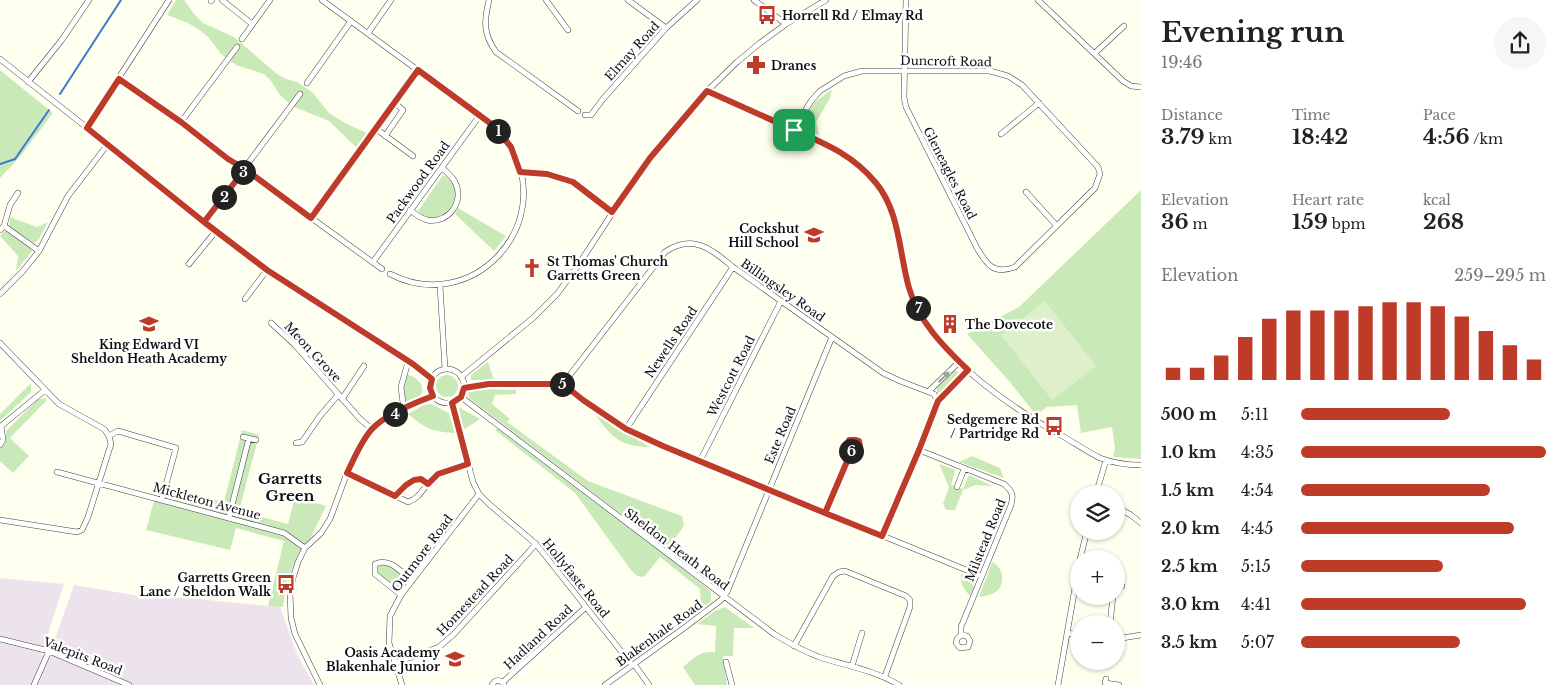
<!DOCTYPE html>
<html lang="en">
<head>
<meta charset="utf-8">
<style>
	:root { --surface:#fff; --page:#f6f6f6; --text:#222; --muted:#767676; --accent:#bd3b27 }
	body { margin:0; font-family:"Libre Baskerville",serif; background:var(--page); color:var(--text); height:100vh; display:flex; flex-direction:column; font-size:19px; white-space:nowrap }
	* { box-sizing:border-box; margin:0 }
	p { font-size:16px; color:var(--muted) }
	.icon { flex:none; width:28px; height:28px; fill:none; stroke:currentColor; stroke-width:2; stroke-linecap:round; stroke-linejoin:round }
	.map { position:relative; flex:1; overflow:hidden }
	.details { display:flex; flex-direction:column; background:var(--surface); width:425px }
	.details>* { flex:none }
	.buttons { position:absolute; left:1070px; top:485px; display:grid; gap:10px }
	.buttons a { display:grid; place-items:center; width:55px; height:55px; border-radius:50%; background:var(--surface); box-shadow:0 1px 4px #0004; font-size:25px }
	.pin { position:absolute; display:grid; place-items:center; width:42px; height:42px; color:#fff; margin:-21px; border-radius:10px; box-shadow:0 2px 8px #0006 }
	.km { position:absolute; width:25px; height:25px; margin:-12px; border-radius:50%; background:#222; color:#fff; font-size:14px; line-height:25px; text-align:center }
	.round { display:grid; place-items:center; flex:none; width:52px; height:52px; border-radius:26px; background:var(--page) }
	.overview { display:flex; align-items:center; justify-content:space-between; height:85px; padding:0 20px }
	h1 { font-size:28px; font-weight:800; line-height:38px }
	.figures { display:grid; grid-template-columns:repeat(3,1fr); gap:8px; height:85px; padding:5px 20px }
	.figures div { display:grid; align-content:center }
	.figures b { font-size:21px; font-weight:800 }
	.figures small { font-size:14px; font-weight:400 }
	.figures p { font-size:14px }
	.chart { height:140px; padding:10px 20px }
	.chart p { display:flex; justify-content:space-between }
	.chart svg { width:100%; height:90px; margin-top:5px; stroke:var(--accent); stroke-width:6 }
	ul { padding:0 20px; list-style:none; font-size:16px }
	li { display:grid; grid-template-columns:80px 60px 1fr; align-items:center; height:38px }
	li i { height:12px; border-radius:6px; background:var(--accent) }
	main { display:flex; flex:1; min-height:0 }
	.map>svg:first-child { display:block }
</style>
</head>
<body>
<main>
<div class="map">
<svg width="1141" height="685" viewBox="0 0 1141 685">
	<rect width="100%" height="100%" fill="#fffff0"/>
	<path fill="#ede3ec" d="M0 578 64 584 41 655 49 656 74 585 145 597 187 598 280 607 297 654 314 685H0Z"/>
	<path fill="#cae9b9" d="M176 0H184L195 15 203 23 234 37 277 74 286 79 297 82 312 92 329 113 345 123 369 134 359 150 329 121 292 106 280 95 271 81 264 74 236 65 221 54 208 37 198 29 188 23 167 15Z
		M0 70 53 113 19 158 0 178Z
		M832 89 830 98 816 122 819 135 804 128 802 124 814 103Z
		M443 175C475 191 439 234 418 211Z
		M1141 190V459L1113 457 1115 448 1112 427 1081 433 1077 405 1047 407 1036 415 1009 381 967 334 1019 307Z
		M458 208 506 236 494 251 455 214Z
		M10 217 37 227 48 222 39 239 34 243 9 227Z
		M4 231 8 232 30 248 32 251 16 271 18 256 0 236Z
		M488 362 494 380H471V375Z
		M955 370 960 374 940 393H937V387Z
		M407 374C417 378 427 384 420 397L405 403 403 392Z
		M436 386a11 11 0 1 1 22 0a11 11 0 1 1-22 0Z
		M31 383V392L0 421V414Z
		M472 389 516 390V394L495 395 492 404 510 419 507 422 514 427 588 481 682 516 684 526 670 545 717 583 713 584 469 398 468 392Z
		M45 398 47 400 10 438 29 456 13 473 0 461V449C7 444 6 439 6 431L38 399Z
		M431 404 449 413 455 433C432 432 425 428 408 414L424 405Z
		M459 408H460L480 419 463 430Z
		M596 415 650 447C622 447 611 438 596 415Z
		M498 428 657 548 709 590 711 593V602L701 607 700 589 660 557 644 577 637 576 631 570 575 493 495 430Z
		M242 430 259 435 239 511 288 524 295 497 326 506 310 539 298 554 287 580 283 607 268 606 284 541 236 528 230 550 146 530 154 501 171 505 174 489 224 502Z
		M972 456 1000 468 1004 478 959 462Z
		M939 464 955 470 951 485 963 489 969 475 993 486 976 485 963 490 955 510H946L943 504 949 487Z
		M389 562 412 581 401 595 375 574V564Z
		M992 562C1002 566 1006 581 998 590 993 595 986 596 979 597Z
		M961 574 972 581 974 586 970 596C964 589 960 584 961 574Z
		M725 607 754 628H734L733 656H723L727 685H695L683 667C695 657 699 651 715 652L716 626 697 624 715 611Z"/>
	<path fill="#ddf0cb" d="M1045 301 1096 366 1052 400 1001 335Z"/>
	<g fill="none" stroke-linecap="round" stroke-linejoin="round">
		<path stroke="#3d79cc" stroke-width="2" d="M60 94 121 0
			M0 164 15 159 49 110"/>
		<g stroke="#414141" stroke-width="6">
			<path id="minor" d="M222 0 252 24
				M322 0 494 126C500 133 507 139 511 147 556 226 472 316 390 274
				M489 0C484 21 483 34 496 52L578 111
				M546 0 568 30
				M628 0 666 28
				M754 0 786 24
				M1038 0 1123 81 1131 86 1141 87
				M211 1 212 0
				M368 33 391 0
				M242 39 270 0
				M1095 53 1124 26
				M0 59 267 270 413 364 431 379
				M119 79 382 269
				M28 82 61 41 89 0
				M307 83 351 21
				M707 91C727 100 746 109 766 117 805 134 852 149 877 185 903 222 897 262 913 300 921 316 929 331 941 344 976 383 1019 412 1064 437 1076 444 1088 452 1100 458 1113 463 1127 465 1141 465
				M585 115H591L603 99 666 28 697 0
				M181 122 237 47
				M87 127 169 0
				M375 128 413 156
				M794 129 811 101 820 91 844 76 862 71H990L1008 76 1022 85 1098 167 1100 174 1095 188 1015 267C994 275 987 265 977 248L906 107 904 97 906 0
				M1001 134 1039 103
				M385 136 403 110 394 102
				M520 172 547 174 573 182 612 212
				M1026 192 1057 226
				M410 210C415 214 420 218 427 220 449 224 465 201 455 182 452 176 446 172 442 167
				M311 218 418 70
				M204 222 300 94
				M4 226 39 251
				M0 230 4 226 10 205 18 193
				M373 262 480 115
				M189 264 216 231
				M440 285 445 369
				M0 294 23 271 39 251 68 196 108 144
				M245 299 267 270
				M271 323 295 345 360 419 372 429
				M0 343 59 404 104 429 109 436 111 444 88 517 82 530 77 532 0 520
				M430 386a17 17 0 1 1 34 0a17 17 0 1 1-34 0Z
				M461 377 533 318 557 294 577 267 636 177 700 98 737 62 760 43 786 24 826 0
				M563 384 665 252C693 233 711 249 733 267L883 373 900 381 934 394 937 401 919 450 882 536
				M464 388 489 384H563L583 400 626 429 663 446 981 576
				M929 391 959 362
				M461 397 774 634C789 643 803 651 819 657 847 666 874 670 899 685
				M342 399 364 366
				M937 401 968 370
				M403 403 401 387 408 362
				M452 403 473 482 479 494 489 504 536 544 632 665
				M0 427 45 390
				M626 429 733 267
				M109 436 118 431 176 448 162 499
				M243 437 256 440
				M296 443 302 442 320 416 338 395
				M0 445 3 440 1 426
				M919 450 1004 484C1012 491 1014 495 1011 505L961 627V635L967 636 970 641 968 647 960 648 956 643 957 639 961 635
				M700 461 781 301
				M57 472 284 533 305 548
				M347 473 408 502C422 498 425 482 437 474 446 469 458 467 468 464
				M957 487 964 469
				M1096 494 1106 460
				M395 495 406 485 414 480 421 479 428 484
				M1116 507 1131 515 1141 523
				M825 513 851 452 855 451 860 446 859 441H849C846 445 848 448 851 452
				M229 517 249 438
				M1080 559 1087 531
				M1116 585 1122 586
				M401 595 375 574V564C390 557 401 572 412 581
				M1110 624 1113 596
				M1067 633 1079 635
				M0 639 49 651 129 685
				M1116 639 1141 635
				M794 646 833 576 839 572 845 571 906 596 910 600V607L885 676
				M726 662 732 685
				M395 663 439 647 454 634 536 544
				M634 664 649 685
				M852 666 862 633
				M1106 679 1105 683 1119 685
				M503 682 586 607
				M34 685 49 651
				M320 685 295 634 291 618 290 593 293 578 298 562 305 548 321 533 330 519 347 473 363 443 372 429 403 409 433 396
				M402 685 389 643 390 616 401 595 479 494
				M492 685C495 679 501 679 504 685
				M605 685 684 628 721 600 727 592 832 337
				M1058 685 1079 565"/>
		</g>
		<use href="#minor" stroke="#fff" stroke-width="5"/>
	</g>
	<defs><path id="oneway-solid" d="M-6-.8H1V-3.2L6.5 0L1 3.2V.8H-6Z" transform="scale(1.25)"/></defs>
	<use fill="#9f9f9f" href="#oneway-solid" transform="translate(944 377) rotate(-44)"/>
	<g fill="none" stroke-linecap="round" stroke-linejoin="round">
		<g stroke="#fff" stroke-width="10">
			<path id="route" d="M794 130 707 91 650 158 612 212 573 182 547 174 520 172 511 147 494 126 418 70 311 218 245 169 204 222 87 128 119 79 181 122 228 159 245 169 204 222 267 270 413 364 432 379 430 388 433 396C414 403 386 414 372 429 361 441 354 459 347 473L395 496 406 485 414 480 421 479 428 484 438 474 468 464 452 403 461 397 464 388 489 384H563L583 400 626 429 663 446 825 513 851 452 855 451 860 446 859 441 856 440H849L847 444 848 448 851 452 825 513 882 536 919 450 938 401 968 370C943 346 919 322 909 288 899 253 900 212 876 183 853 155 826 144 794 130"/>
		</g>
		<use href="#route" stroke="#bd3b27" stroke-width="6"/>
	</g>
	<defs>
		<g id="bus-bare" transform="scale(1.5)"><path d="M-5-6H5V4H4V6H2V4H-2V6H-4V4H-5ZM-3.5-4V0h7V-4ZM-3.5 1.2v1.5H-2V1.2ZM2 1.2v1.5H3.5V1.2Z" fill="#bd3b27" stroke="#fff" stroke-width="2.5" paint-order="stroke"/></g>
		<g id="pharmacy-bare" transform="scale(1.5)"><path d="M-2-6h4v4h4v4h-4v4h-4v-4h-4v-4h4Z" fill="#bd3b27" stroke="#fff" stroke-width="2.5" paint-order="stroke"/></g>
		<g id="school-bare" transform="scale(1.5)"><path d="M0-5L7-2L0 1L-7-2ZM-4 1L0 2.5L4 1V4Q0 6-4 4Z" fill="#bd3b27" stroke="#fff" stroke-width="2.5" paint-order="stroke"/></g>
		<g id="church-bare" transform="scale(1.5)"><path d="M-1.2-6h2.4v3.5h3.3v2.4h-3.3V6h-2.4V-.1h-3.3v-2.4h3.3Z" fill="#bd3b27" stroke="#fff" stroke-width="2.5" paint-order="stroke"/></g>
		<g id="building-bare" transform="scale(1.5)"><path d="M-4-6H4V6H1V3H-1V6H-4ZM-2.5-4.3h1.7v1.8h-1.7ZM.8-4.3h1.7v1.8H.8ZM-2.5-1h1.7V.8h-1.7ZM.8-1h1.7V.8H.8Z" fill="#bd3b27" stroke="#fff" stroke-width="2.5" paint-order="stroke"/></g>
	</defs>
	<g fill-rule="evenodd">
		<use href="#bus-bare" x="767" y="15"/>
		<use href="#pharmacy-bare" x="756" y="65"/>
		<use href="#school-bare" x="814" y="235"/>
		<use href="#church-bare" x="532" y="268"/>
		<use href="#school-bare" x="149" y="324"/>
		<use href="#building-bare" x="950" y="324"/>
		<use href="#bus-bare" x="1054" y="426"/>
		<use href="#bus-bare" x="286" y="584"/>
		<use href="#school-bare" x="455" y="659"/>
	</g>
	<g text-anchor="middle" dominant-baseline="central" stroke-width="5" stroke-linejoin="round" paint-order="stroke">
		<g font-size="12" font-weight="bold" fill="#0e0e0e" stroke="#fff" text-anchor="start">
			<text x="782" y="15">Horrell Rd / Elmay Rd</text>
			<text x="771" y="65">Dranes</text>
			<text x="799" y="228" text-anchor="end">Cockshut<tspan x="799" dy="14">Hill School</tspan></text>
			<text x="547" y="261">St Thomas' Church<tspan x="547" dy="14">Garretts Green</tspan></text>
			<text x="965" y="324">The Dovecote</text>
			<text x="149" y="344" text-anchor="middle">King Edward VI<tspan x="149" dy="14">Sheldon Heath Academy</tspan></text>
			<text x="1039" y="419" text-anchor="end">Sedgemere Rd<tspan x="1039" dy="14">/ Partridge Rd</tspan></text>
			<text x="271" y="577" text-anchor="end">Garretts Green<tspan x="271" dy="14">Lane / Sheldon Walk</tspan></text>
			<text x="440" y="652" text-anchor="end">Oasis Academy<tspan x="440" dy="14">Blakenhale Junior</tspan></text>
		</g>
		<g font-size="12" fill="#0e0e0e" stroke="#fff">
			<text transform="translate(632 51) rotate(-48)">Elmay Road</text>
			<text transform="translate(946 61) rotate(1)">Duncroft Road</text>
			<text transform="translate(950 173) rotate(63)">Gleneagles Road</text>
			<text transform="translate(418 182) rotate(-54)">Packwood Road</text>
			<text transform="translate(783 290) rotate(35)">Billingsley Road</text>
			<text transform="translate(671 342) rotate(-56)">Newells Road</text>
			<text transform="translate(313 352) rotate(47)">Meon Grove</text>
			<text transform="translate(731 376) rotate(-63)">Westcott Road</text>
			<text transform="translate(780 435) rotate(-67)">Este Road</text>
			<text transform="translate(207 501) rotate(15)">Mickleton Avenue</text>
			<text transform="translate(985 540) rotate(-68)">Milstead Road</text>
			<text transform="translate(677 549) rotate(37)">Sheldon Heath Road</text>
			<text transform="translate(422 553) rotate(-53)">Outmore Road</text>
			<text transform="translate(576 578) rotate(51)">Hollyfaste Road</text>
			<text transform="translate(475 595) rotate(-47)">Homestead Road</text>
			<text transform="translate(659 633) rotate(-36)">Blakenhale Road</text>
			<text transform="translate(538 637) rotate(-43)">Hadland Road</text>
			<text transform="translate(83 656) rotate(21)">Valepits Road</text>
		</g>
		<g font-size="15" font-weight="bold" fill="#0e0e0e" stroke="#fff">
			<text x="290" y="478">Garretts<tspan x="290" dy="17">Green</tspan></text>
		</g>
	</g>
</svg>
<div class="buttons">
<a><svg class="icon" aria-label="layers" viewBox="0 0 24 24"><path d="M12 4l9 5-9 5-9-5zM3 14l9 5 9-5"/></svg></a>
<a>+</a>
<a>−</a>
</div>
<div class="pin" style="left:794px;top:130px;background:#1e9e55"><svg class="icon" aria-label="arrive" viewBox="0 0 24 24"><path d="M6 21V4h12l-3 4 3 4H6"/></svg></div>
<b class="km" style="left:498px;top:131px">1</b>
<b class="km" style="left:224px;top:197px">2</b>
<b class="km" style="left:243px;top:172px">3</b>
<b class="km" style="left:395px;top:414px">4</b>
<b class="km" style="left:562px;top:384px">5</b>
<b class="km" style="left:851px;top:451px">6</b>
<b class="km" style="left:918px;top:308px">7</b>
</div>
<section class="details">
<div class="overview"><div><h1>Evening run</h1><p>19:46</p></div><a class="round"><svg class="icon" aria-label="share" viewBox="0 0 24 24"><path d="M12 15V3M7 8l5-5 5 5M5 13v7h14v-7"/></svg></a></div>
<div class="figures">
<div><p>Distance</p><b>3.79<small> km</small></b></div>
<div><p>Time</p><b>18:42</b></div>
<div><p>Pace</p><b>4:56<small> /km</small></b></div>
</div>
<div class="figures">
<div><p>Elevation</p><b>36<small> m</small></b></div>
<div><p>Heart rate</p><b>159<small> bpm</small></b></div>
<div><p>kcal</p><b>268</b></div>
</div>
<div class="chart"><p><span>Elevation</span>259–295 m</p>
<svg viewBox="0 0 160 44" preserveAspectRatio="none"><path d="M5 44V38M15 44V38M25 44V32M35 44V23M45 44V14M55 44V10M65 44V10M75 44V10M85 44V8M95 44V6M105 44V6M115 44V8M125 44V13M135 44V20M145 44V27M155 44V34"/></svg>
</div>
<ul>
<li><b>500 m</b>5:11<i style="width:61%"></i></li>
<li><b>1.0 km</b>4:35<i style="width:100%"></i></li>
<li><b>1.5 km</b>4:54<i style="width:77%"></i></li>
<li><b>2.0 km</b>4:45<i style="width:87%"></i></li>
<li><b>2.5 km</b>5:15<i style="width:58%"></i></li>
<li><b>3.0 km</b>4:41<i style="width:92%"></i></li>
<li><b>3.5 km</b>5:07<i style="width:65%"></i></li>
</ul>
</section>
</main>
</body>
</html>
